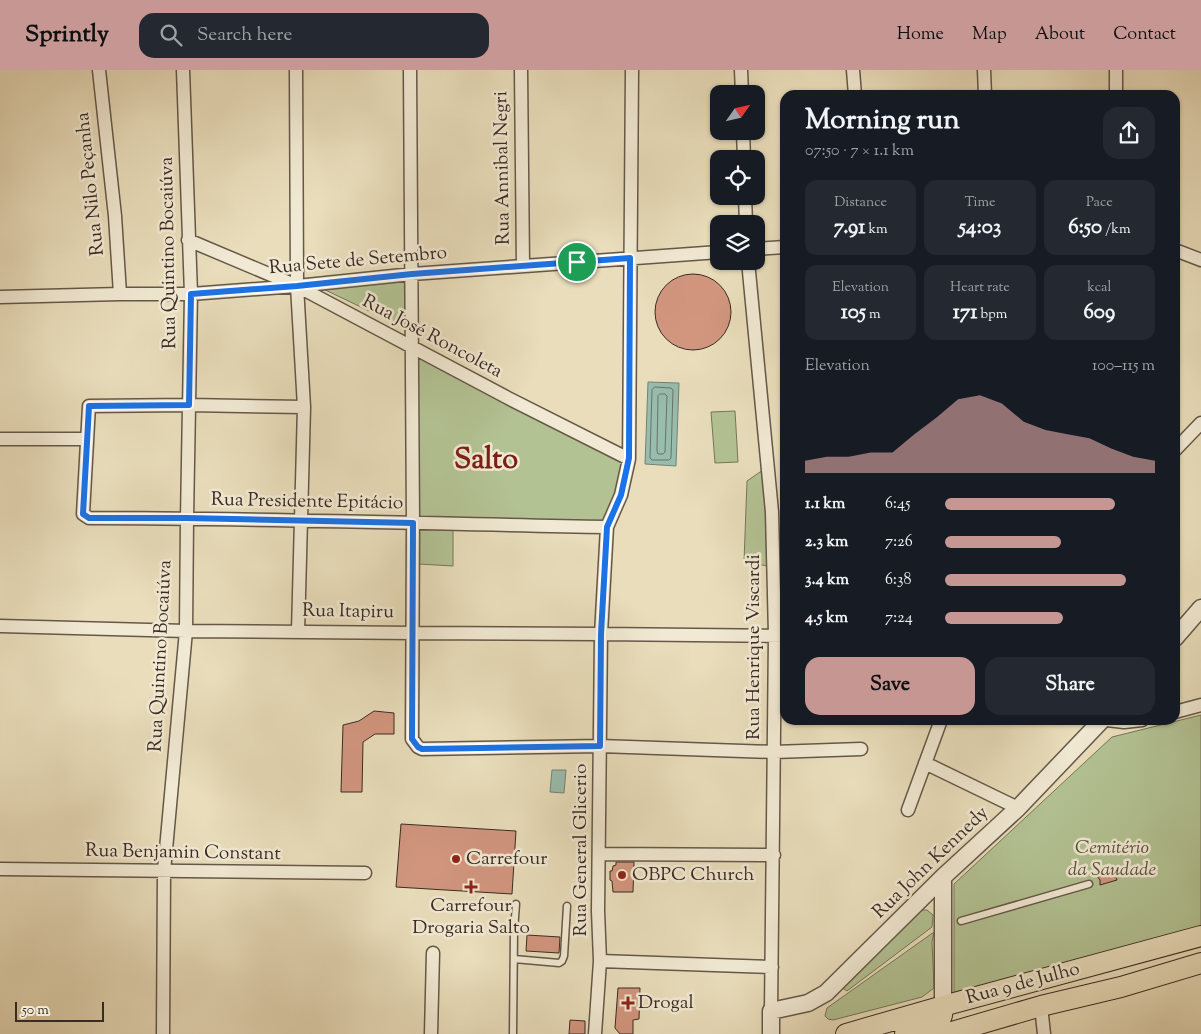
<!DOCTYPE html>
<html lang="en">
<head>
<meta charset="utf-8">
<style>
	:root { --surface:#171b24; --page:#242831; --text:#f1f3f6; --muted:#9ea1a6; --accent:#c59692 }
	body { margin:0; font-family:"Sorts Mill Goudy",serif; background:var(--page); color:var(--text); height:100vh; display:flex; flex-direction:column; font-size:19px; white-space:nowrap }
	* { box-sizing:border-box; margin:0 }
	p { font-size:16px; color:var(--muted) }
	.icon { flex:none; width:28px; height:28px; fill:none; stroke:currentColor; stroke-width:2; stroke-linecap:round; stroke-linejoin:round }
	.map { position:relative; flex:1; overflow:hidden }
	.panel { position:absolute; left:780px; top:20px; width:400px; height:635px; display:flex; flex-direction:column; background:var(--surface); border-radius:15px; box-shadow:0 1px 4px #0004 }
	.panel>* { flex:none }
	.needle { width:32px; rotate:56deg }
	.controls { position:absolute; left:710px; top:15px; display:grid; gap:10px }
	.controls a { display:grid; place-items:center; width:55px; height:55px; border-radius:10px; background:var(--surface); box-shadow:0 1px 4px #0004; font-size:25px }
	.scale { position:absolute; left:15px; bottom:12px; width:89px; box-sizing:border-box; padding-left:5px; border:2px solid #392b23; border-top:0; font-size:14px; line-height:18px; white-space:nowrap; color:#392b23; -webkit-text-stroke:4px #f1e9d3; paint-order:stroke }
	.pin { position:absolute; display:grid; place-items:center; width:42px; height:42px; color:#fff; margin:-21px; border:2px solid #fff; border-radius:50%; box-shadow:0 1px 5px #0007 }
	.round { display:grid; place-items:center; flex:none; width:52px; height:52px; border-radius:15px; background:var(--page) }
	.summary { display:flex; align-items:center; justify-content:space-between; height:85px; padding:0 25px }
	h1 { font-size:28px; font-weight:700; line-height:38px }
	.stats { display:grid; grid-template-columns:repeat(3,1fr); gap:8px; height:85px; padding:5px 25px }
	.stats div { display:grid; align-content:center; border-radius:12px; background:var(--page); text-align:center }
	.stats b { font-size:21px; font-weight:700 }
	.stats small { font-size:14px; font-weight:400 }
	.stats p { font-size:14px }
	.chart { height:140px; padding:10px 25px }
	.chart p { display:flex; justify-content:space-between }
	.chart svg { width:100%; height:90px; margin-top:5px; fill:var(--accent); opacity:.7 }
	.button { display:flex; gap:10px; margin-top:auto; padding:10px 25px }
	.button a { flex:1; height:58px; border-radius:15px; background:var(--accent); color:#111; font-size:20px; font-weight:700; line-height:58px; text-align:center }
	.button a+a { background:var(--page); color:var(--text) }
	ul { padding:0 25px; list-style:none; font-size:16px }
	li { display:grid; grid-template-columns:80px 60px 1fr; align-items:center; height:38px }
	li i { height:12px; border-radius:6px; background:var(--accent) }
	header { display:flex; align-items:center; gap:30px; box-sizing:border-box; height:70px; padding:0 25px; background:var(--accent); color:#111 }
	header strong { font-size:24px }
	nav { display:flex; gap:28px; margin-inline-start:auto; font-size:18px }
	.search { width:350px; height:45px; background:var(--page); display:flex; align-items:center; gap:12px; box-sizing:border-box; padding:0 18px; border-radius:15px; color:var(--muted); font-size:19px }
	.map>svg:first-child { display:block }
</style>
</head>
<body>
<header>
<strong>Sprintly</strong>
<div class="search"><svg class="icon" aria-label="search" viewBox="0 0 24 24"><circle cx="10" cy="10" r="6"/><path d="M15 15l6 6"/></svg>Search here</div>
<nav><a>Home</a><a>Map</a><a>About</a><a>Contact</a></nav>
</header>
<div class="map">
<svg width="1201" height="964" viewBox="0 0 1201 964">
	<rect width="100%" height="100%" fill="#e9ddbb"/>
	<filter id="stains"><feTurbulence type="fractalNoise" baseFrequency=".004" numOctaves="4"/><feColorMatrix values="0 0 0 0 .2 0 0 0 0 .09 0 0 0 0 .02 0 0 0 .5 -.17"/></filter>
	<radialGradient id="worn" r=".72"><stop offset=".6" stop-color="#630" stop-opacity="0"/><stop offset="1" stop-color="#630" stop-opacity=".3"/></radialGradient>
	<path fill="#b3c293" stroke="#76765b" d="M408 208 407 259 319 217Z
		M413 280 628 391 606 456 415 452Z
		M735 341 738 392 715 393 711 342Z
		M763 400 768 432V496L744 492 747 411Z
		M419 457 453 458V496L419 494Z
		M1201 645V858L954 925V814L1112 667Z
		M921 840H927L933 845 932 857 847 921 841 917Z
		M934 862 932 872 934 918 922 927 833 950 828 949 825 946 827 938Z"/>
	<path fill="#98bcad" stroke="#728276" d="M648 312 679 313 676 396 645 394Z
		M552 700H566L564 723 550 722Z"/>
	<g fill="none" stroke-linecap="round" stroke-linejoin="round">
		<path stroke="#687468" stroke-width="1" d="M655 317 671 318 673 320 671 388 669 390H652L650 388 652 320Z
			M660 324H665L667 326 665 382 663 384H658L657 381 658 326Z"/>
	</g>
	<path fill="#d2967f" stroke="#392b23" d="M655 242a38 38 0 1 1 76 0a38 38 0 1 1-76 0Z
		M374 641 394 643V664H375L363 672 362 722H341L343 655 359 651Z
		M401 754 516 761 512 824 396 817Z
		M616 792H634L633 822H613L612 811 610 810V801H612L613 796 616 795Z
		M1114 800 1117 810 1100 815V810L1097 806Z
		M527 865 560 867 559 883 526 881Z
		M618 918H640L639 949 633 950V964H620L615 958Z
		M570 950 585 951V964H569Z"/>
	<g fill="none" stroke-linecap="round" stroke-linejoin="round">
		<g stroke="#655849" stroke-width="9">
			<path id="service" d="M961 851 1089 814
				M514 889 559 893 562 891 564 886 567 836
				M513 964 514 861 516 834"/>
		</g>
		<g stroke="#655849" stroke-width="15">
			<path id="minor" d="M99 0 115 146 120 224
				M296 0 297 216 304 337 298 562
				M410 0 413 453 412 669 418 677 422 679 600 676 774 682 861 679
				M521 0 523 196
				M741 0 742 24
				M853 0 855 25
				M984 0 985 25
				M1116 0V25
				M743 61 744 89
				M745 126 746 154
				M188 170 297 216 508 328 629 389
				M756 179 785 177
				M1175 180 1201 190
				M748 191 772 442 775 565 771 941
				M0 227 120 224H191L297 216 412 204 719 182
				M304 337 189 335 89 336 83 444 89 448C262 448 435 454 607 457
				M0 369H86
				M1175 380 1201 353
				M0 556 186 561 413 563 601 564 785 566
				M1175 642 1201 635
				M1107 650 1124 652 1142 650
				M925 693 1018 738
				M908 740 941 650
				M599 784 774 785
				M0 799 365 803
				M600 891 772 897
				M1041 936 1044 964
				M163 964 164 801 186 561 187 448 191 224 183 0
				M431 964 433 883
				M595 964 600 891 598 841 601 564 607 457 621 425 629 389 632 0"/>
		</g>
		<g stroke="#655849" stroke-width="19">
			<path id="tertiary" d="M1175 568 1201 538
				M943 807V936
				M771 964V941L808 933 826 923 943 807 1018 738 1102 650"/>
		</g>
		<g stroke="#392b23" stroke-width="22">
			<path id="primary" d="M846 964 943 936 1201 866
				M905 964C917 961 934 960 941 948 943 944 943 940 943 936
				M945 964 1041 936 1121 917 1201 893"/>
		</g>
		<use href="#service" stroke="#f1e9d3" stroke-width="6"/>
		<use href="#minor" stroke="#f1e9d3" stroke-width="12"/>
		<use href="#tertiary" stroke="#f1e9d3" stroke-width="16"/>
		<use href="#primary" stroke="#e9ddbb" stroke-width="20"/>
	</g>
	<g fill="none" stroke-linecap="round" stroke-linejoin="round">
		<g stroke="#fff" stroke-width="10">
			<path id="route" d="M630 188 629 388 621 425 607 457 601 564 600 676 422 679 418 677 412 669 413 453 186 448H89L83 444 89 336 189 335 191 224 297 216 412 204Z"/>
		</g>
		<use href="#route" stroke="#1a73e8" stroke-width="6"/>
	</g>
	<g fill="#8f2418" stroke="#f1e9d3" stroke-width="2">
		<circle cx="456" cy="789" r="5"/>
		<circle cx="622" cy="805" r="5"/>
		<path d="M468.5 809.5h5v5h5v5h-5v5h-5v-5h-5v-5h5z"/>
		<path d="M625.5 925.5h5v5h5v5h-5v5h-5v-5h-5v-5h5z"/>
	</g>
	<g text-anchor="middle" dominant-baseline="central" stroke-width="5" stroke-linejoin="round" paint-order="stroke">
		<g font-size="19" fill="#392b23" stroke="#f1e9d3">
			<text transform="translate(503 98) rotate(-91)">Rua Annibal Negri</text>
			<text transform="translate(91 114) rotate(-96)">Rua Nilo Peçanha</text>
			<text transform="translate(169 183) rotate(-91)">Rua Quintino Bocaiúva</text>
			<text transform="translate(358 191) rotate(-5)">Rua Sete de Setembro</text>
			<text transform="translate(432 267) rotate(28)">Rua José Roncoleta</text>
			<text transform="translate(307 432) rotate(1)">Rua Presidente Epitácio</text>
			<text transform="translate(348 542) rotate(1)">Rua Itapiru</text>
			<text transform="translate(754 577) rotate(-90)">Rua Henrique Viscardi</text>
			<text transform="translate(161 586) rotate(-87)">Rua Quintino Bocaiúva</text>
			<text transform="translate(581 780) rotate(-90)">Rua General Glicerio</text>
			<text transform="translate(183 783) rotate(1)">Rua Benjamin Constant</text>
			<text transform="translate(931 793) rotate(-44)">Rua John Kennedy</text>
			<text transform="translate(1023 914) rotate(-15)">Rua 9 de Julho</text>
		</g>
		<g font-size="19" font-style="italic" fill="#58513f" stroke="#f1e9d3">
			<text x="1112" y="778">Cemitério<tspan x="1112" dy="22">da Saudade</tspan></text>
		</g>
		<g font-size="19" fill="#392b23" stroke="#f1e9d3" text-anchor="start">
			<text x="466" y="789">Carrefour</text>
			<text x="632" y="805">OBPC Church</text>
			<text x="471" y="836" text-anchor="middle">Carrefour<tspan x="471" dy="22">Drogaria Salto</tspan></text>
			<text x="638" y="933">Drogal</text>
		</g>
		<g font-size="29" font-weight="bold" fill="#7a1f14" stroke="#f1e9d3">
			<text x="486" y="391">Salto</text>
		</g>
	</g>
	<rect width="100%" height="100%" filter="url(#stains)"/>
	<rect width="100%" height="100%" fill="url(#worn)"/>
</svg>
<div class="controls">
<a><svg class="needle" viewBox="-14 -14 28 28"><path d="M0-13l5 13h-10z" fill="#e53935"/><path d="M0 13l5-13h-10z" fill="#9ea1a6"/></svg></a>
<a><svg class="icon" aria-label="locate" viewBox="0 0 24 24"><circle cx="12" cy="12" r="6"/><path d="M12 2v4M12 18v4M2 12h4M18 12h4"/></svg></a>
<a><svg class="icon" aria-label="layers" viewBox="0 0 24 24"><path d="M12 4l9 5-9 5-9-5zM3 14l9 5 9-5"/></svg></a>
</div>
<div class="scale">50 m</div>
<div class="pin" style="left:577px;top:192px;background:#1e9e55"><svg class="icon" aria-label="arrive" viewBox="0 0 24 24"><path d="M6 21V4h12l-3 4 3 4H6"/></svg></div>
<section class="panel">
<div class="summary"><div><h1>Morning run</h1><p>07:50 · 7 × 1.1 km</p></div><a class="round"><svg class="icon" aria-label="share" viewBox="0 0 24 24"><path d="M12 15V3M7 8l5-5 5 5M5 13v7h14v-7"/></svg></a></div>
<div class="stats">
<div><p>Distance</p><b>7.91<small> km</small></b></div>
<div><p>Time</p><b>54:03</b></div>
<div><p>Pace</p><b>6:50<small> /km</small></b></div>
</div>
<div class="stats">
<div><p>Elevation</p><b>105<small> m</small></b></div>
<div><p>Heart rate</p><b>171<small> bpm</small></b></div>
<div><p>kcal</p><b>609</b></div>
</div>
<div class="chart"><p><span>Elevation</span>100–115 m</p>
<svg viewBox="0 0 160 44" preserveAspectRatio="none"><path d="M0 44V38L10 36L20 36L30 34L40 34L50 25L60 17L70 8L80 6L90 10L100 19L110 23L120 25L130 27L140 32L150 36L160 38V44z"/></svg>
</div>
<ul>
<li><b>1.1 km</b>6:45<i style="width:81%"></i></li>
<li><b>2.3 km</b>7:26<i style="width:55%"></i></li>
<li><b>3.4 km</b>6:38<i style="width:86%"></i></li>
<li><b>4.5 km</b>7:24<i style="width:56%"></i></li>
</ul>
<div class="button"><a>Save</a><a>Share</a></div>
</section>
</div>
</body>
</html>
